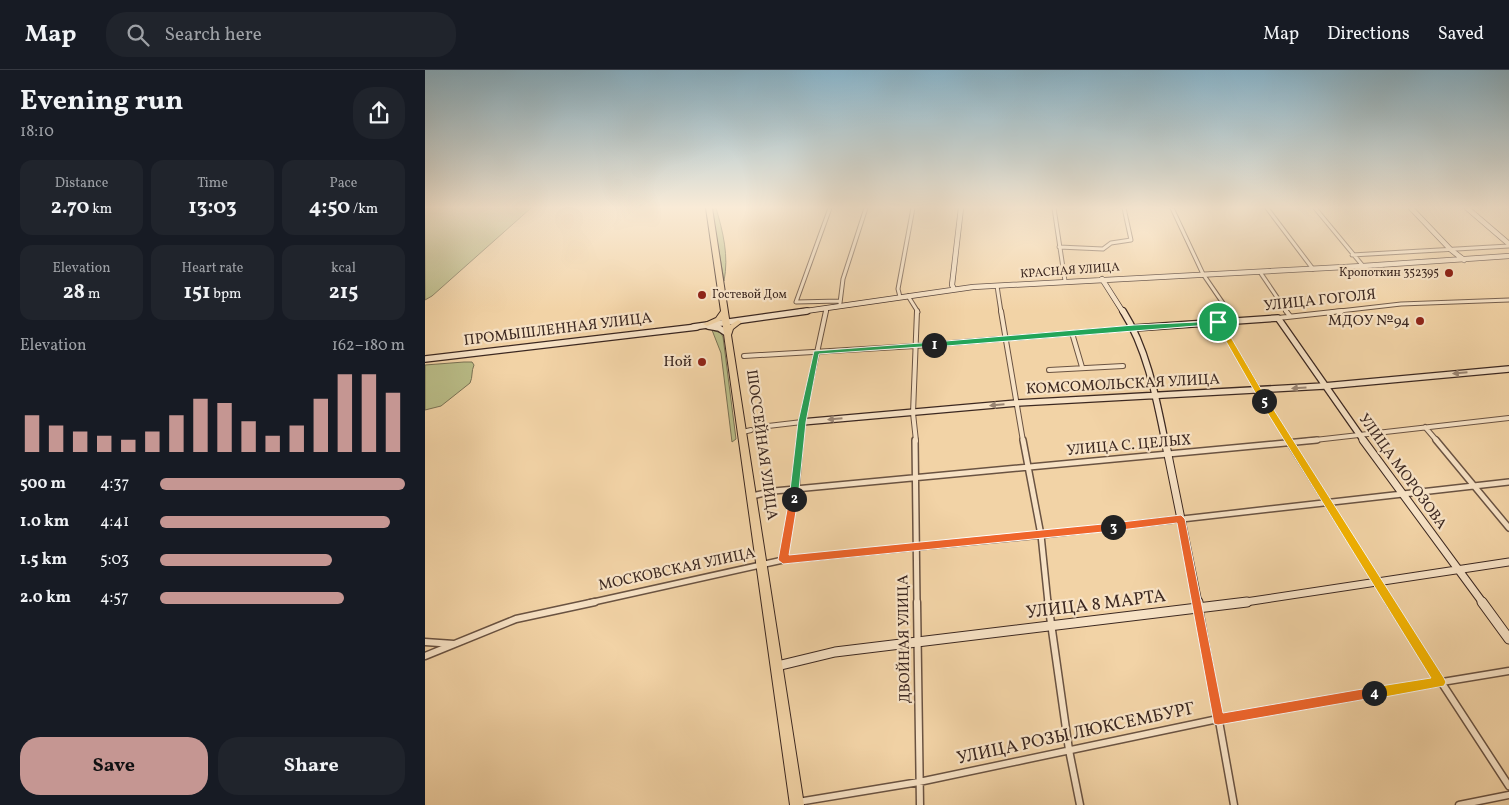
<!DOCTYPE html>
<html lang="en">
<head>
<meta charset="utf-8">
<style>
	:root { --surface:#171b24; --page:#20242c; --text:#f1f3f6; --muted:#9ea1a6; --line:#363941; --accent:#c59692 }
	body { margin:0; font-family:Vollkorn,serif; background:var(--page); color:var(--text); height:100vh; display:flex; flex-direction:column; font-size:19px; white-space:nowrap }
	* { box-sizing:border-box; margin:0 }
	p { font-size:16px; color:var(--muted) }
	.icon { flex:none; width:28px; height:28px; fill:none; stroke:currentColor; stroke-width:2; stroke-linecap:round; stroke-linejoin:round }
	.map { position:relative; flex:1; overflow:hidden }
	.side { display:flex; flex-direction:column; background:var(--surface); width:425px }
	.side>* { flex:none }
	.pin { position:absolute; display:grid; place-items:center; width:42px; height:42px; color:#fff; margin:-21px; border:2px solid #fff; border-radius:50%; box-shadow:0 1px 5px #0007 }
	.km { position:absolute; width:25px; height:25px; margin:-12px; border-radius:50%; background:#222; color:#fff; font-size:14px; line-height:25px; text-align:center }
	.round { display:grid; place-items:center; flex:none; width:52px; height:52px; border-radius:20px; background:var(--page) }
	.summary { display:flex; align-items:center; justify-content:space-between; height:85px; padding:0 20px }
	h1 { font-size:28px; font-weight:700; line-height:38px }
	.metrics { display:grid; grid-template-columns:repeat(3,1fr); gap:8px; height:85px; padding:5px 20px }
	.metrics div { display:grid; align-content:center; border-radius:12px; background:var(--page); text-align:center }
	.metrics b { font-size:21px; font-weight:700 }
	.metrics small { font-size:14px; font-weight:400 }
	.metrics p { font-size:14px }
	.chart { height:140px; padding:10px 20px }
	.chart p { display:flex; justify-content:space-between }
	.chart svg { width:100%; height:90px; margin-top:5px; stroke:var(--accent); stroke-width:6 }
	.button { display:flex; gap:10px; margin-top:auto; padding:10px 20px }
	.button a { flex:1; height:58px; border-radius:20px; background:var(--accent); color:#111; font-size:20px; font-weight:700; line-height:58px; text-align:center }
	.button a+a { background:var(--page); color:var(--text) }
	ul { padding:0 20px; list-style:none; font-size:16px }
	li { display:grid; grid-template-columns:80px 60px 1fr; align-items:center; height:38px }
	li i { height:12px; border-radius:6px; background:var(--accent) }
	header { display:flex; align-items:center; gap:30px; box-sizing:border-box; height:70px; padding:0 25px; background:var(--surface); border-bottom:1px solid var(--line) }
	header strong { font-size:24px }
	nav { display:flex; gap:28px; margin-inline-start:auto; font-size:18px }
	.search { width:350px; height:45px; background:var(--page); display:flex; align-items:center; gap:12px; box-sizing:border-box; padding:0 18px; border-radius:20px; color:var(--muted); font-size:19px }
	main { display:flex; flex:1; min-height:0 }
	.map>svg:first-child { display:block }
</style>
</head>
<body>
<header>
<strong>Map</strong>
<div class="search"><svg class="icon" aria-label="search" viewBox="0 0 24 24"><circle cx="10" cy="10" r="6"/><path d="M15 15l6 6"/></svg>Search here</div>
<nav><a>Map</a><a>Directions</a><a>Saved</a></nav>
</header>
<main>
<section class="side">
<div class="summary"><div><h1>Evening run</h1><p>18:10</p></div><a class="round"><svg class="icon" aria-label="share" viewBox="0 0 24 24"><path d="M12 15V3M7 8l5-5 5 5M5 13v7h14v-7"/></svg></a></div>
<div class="metrics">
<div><p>Distance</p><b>2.70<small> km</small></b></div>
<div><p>Time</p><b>13:03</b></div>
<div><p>Pace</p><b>4:50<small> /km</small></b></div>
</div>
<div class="metrics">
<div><p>Elevation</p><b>28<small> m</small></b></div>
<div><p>Heart rate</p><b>151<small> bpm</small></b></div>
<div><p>kcal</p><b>215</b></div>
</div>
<div class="chart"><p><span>Elevation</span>162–180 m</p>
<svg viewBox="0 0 160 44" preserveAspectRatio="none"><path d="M5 44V26M15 44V31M25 44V34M35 44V36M45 44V38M55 44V34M65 44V26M75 44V18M85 44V20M95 44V29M105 44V36M115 44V31M125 44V18M135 44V6M145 44V6M155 44V15"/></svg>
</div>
<ul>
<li><b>500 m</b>4:37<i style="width:100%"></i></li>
<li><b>1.0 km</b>4:41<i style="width:94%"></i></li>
<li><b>1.5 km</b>5:03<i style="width:70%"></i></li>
<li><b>2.0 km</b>4:57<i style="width:75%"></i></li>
</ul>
<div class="button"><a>Save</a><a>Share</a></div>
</section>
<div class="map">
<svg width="1084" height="735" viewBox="0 0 1084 735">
	<rect width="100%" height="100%" fill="#f2d3a6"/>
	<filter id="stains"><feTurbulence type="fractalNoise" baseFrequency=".004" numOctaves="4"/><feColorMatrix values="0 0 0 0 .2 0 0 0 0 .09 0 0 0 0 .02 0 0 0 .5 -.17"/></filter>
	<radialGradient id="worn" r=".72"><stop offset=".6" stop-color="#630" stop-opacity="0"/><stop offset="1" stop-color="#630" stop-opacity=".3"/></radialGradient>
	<path fill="#b9bc87" stroke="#7a7254" d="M0 138H106L7 226 0 230Z
		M291 138C298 162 304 186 299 211L287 140Z
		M287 260 296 263 298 267 311 369 307 372 296 283Z
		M39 292H47L49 295C46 301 48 307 45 313L16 336 0 340V295Z"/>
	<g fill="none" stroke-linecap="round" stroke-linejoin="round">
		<g stroke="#6a5342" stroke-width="5">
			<path id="street-far3" d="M405 138 371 232 415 231
				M629 138 640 211
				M747 138 778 204 804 242
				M842 138 888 199
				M890 138 938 196
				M634 177 678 179 686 173 706 170 699 138
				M927 185 1084 176
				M835 202 862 242
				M572 216 576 242
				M483 226 493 242
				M475 227 473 219 488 138
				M415 233 418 209 441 138
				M401 242 402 238
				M906 242 976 234 1084 230"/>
		</g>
		<g stroke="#6a5342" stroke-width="6">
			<path id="street-far2" d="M576 241 598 371
				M803 241 810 251
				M861 241 865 246
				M853 248 917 241
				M793 252 864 371
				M647 263 657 297
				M319 286 490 276 709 258
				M624 300 698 296
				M343 356 377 352
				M1000 357 1012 371
				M318 362 326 360
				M375 371 377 352 401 241
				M491 371 488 343 492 241
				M881 371 1084 348"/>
		</g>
		<g stroke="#6a5342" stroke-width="8">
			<path id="street-far1" d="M490 370 492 533
				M598 370 616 465 623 533
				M863 370 965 533
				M1011 370 1084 458
				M327 426 349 421 892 370
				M358 490 371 418 375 370
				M164 533 358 490 616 465 1084 412"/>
		</g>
		<g stroke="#6a5342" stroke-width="9">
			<path id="street" d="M492 532 495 735
				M623 532 644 680 655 735
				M964 532 1084 716
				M774 539 809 735
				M0 572 29 574
				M0 586 91 549 170 532
				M373 732 494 712 793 649 1084 601
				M1034 735 1084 725"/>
		</g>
		<g stroke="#3c2821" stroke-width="6">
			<path id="secondary-far3" d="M986 138 1025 179 1039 190
				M1042 138 1084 174
				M677 209 698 242
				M529 219 527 215 536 138
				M374 242 548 217 938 196 1084 186"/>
		</g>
		<g stroke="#3c2821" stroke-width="8">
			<path id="secondary-far2" d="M698 241C722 279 731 327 740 371
				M283 256 294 258 303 264
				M268 257 382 241
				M709 258 853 248 939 371
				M0 289 272 257
				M377 352 592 333 899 316 1084 299"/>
		</g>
		<g stroke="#3c2821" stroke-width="9">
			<path id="secondary-far1" d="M740 370 773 533
				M938 370 1058 533
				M814 533 1084 492"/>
		</g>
		<g stroke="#3c2821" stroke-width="11">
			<path id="secondary" d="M773 532 774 539
				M1057 532 1084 569
				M352 596 410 582 822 532"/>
		</g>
		<g stroke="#3c2821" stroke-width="2">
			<path id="highway" d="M281 138H287L305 255 313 250 317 252 308 259 306 265 379 735H365L297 250 282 256 278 254 291 248 296 241Z"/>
		</g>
		<use href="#street-far3" stroke="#f7e2c5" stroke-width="3"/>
		<use href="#street-far2" stroke="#f7e2c5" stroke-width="4"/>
		<use href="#street-far1" stroke="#f7e2c5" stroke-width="5"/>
		<use href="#street" stroke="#f7e2c5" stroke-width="6"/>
		<use href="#secondary-far3" stroke="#f7e2c5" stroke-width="4.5"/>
		<use href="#secondary-far2" stroke="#f7e2c5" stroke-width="5.5"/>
		<use href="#secondary-far1" stroke="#f7e2c5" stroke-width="7"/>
		<use href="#secondary" stroke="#f7e2c5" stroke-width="9"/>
		<use href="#highway" fill="#f2d3a6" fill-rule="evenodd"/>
	</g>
	<defs><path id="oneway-solid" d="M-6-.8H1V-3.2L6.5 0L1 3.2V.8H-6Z" transform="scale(1.25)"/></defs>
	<g fill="#9a8573">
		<use href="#oneway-solid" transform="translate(1035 303) rotate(175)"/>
		<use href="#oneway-solid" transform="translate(874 318) rotate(176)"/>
		<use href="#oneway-solid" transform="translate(572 335) rotate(175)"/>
		<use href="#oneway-solid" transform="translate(410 349) rotate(175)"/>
	</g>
	<linearGradient id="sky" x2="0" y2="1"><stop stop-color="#89b6cd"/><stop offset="0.57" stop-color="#f9ebd7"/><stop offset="1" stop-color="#f9ebd7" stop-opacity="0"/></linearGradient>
	<rect width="1084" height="241" fill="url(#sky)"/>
	<path fill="#22a559" stroke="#fff" d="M793 251H796V254L509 277 505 275 509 272 709 255Z"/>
	<path fill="#22a559" stroke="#fff" d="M509 272 511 273V276L394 284 381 352 373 429 369 433 366 432 364 429 373 352 389 281Z"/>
	<path fill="#f0652b" stroke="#fff" d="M369 426 373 429 364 485 688 453 693 457 688 461 358 494 353 490 364 429Z"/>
	<path fill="#f0652b" stroke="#fff" d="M756 445 760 449 798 643 949 617 953 619 955 623 953 627 793 655 789 654 752 453 688 461 683 457 688 453Z"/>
	<path fill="#f5b400" stroke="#fff" d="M839 328 842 329 1019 608 1021 612 1019 616 949 629 945 627 944 623 945 619 949 617 1006 608 835 331Z"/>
	<path fill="#f5b400" stroke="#fff" d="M793 251 797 252 843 331 842 333 835 331 790 252Z"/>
	<g fill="#8f2418" stroke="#f7e2c5" stroke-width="2">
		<circle cx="1024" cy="203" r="5"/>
		<circle cx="277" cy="225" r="5"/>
		<circle cx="995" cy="251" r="5"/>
		<circle cx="277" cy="292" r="5"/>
	</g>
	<g text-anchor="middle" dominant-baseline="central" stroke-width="4.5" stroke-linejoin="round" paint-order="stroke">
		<g font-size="12" fill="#3c2821" stroke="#f7e2c5">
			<text transform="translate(645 201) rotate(-4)">КРАСНАЯ УЛИЦА</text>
		</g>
		<g font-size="12" fill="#3c2821" stroke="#f7e2c5" text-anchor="end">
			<text x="1014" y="203">Кропоткин 352395</text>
			<text x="287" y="225" text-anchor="start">Гостевой Дом</text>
		</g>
		<g font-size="15" fill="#3c2821" stroke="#f7e2c5">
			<text transform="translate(895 231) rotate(-6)">УЛИЦА ГОГОЛЯ</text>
			<text transform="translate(133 260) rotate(-7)">ПРОМЫШЛЕННАЯ УЛИЦА</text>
			<text transform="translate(698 315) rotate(-3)">КОМСОМОЛЬСКАЯ УЛИЦА</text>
			<text transform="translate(336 375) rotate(82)">ШОССЕЙНАЯ УЛИЦА</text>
			<text transform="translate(704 376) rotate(-5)">УЛИЦА С. ЦЕЛЫХ</text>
			<text transform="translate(977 402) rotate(54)">УЛИЦА МОРОЗОВА</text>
			<text transform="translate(252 500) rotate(-12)">МОСКОВСКАЯ УЛИЦА</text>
			<text transform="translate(480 569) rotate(-91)">ДВОЙНАЯ УЛИЦА</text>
		</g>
		<g font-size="15" fill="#3c2821" stroke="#f7e2c5" text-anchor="end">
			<text x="985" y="251">МДОУ №94</text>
			<text x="267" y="292">Ной</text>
		</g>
		<g font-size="18" fill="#3c2821" stroke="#f7e2c5">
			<text transform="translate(671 535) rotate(-7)">УЛИЦА 8 МАРТА</text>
			<text transform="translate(651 664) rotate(-12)">УЛИЦА РОЗЫ ЛЮКСЕМБУРГ</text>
		</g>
	</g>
	<rect width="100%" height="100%" filter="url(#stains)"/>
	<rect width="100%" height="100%" fill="url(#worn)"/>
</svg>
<div class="pin" style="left:793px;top:252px;background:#1e9e55"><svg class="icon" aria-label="arrive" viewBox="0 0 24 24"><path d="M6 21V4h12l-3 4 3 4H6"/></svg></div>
<b class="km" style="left:509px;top:275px">1</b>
<b class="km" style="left:369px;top:429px">2</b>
<b class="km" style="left:688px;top:457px">3</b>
<b class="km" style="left:949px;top:623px">4</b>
<b class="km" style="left:839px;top:331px">5</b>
</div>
</main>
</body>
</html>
